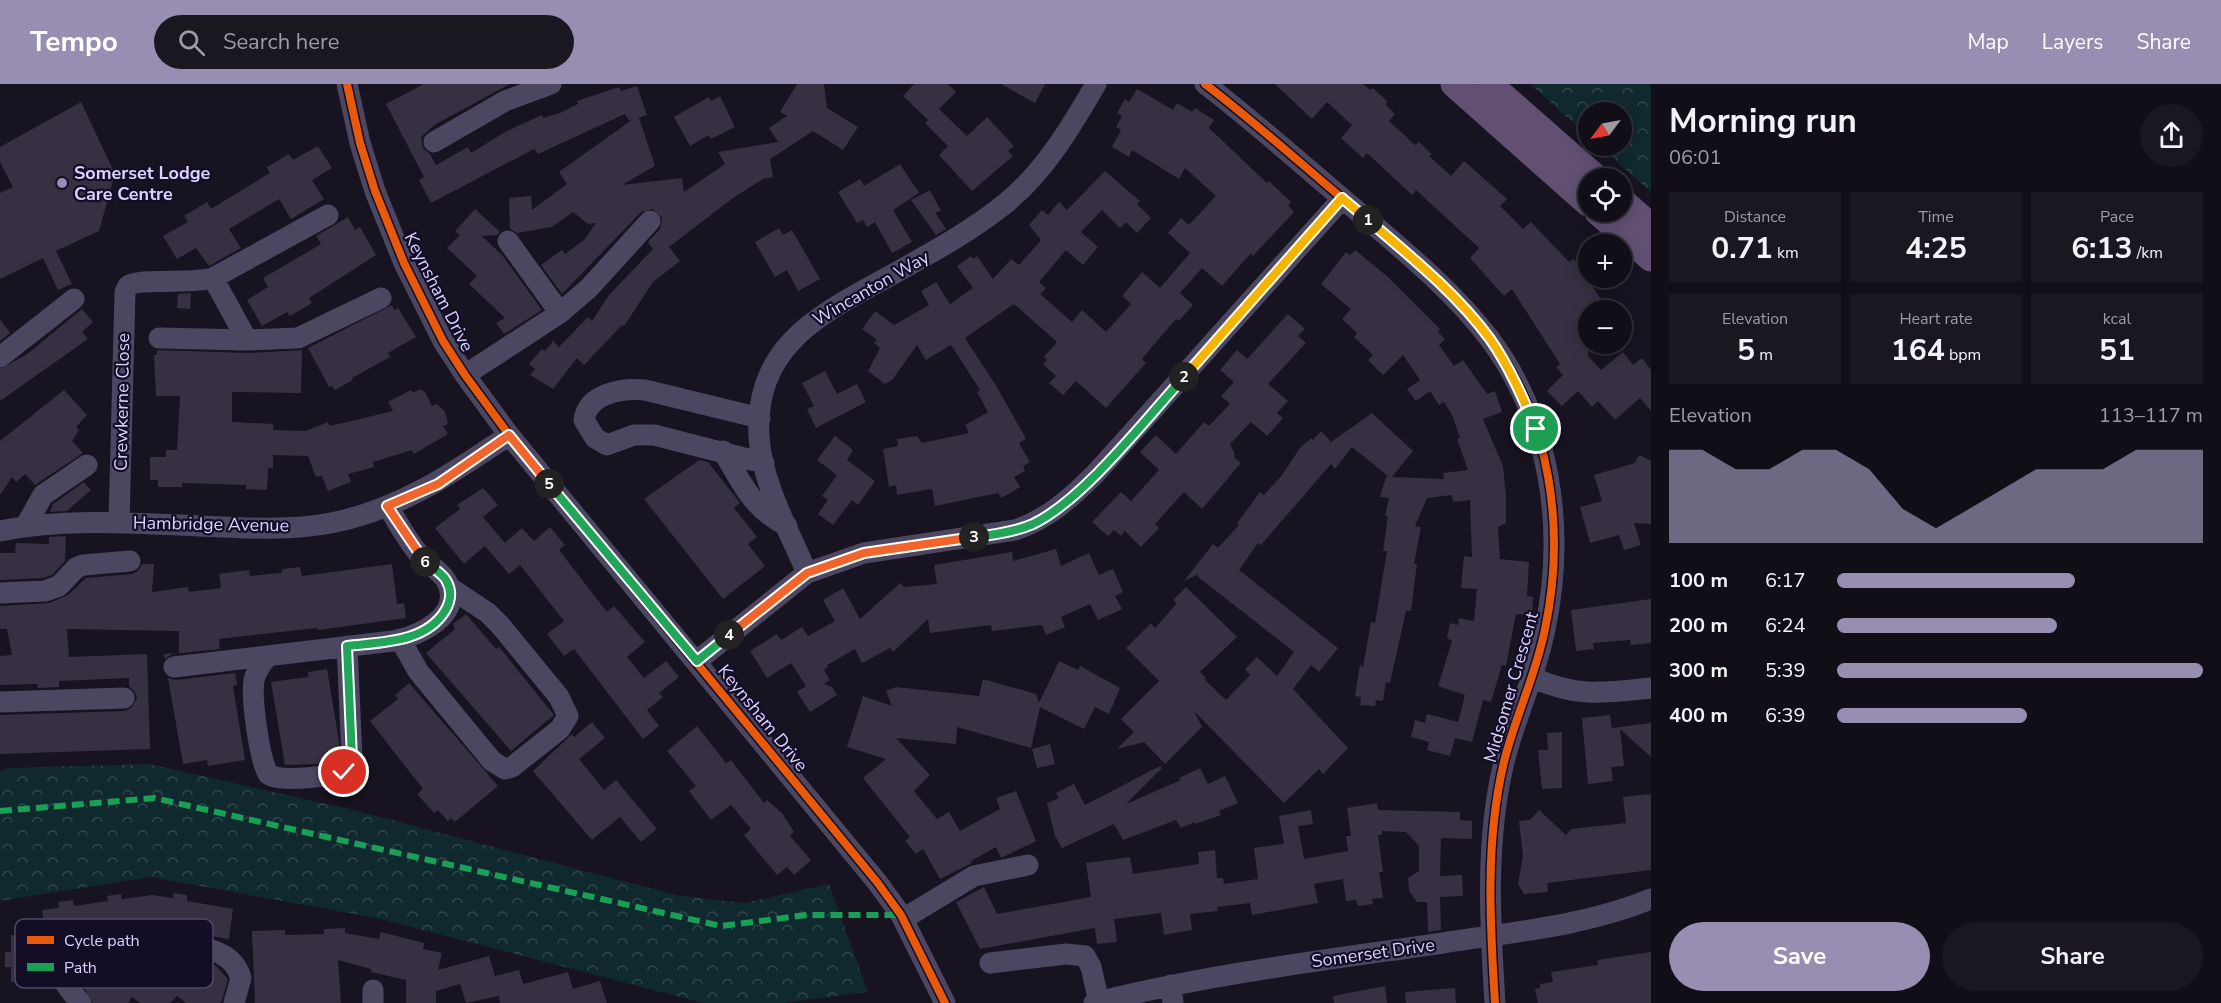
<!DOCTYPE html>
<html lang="en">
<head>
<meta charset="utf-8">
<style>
	:root { --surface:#110e18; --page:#1a1721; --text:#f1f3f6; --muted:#9c9ca2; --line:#302e37; --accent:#978eb1 }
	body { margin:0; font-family:"Nunito Sans",sans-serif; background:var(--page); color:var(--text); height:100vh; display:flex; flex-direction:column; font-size:22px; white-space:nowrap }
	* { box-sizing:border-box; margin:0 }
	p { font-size:20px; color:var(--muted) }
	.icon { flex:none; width:33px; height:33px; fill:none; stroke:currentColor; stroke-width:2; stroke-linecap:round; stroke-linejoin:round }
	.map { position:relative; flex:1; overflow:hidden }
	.panel { display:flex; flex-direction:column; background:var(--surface); width:570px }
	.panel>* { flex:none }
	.needle { width:39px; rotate:238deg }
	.fabs { position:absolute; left:1578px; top:18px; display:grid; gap:12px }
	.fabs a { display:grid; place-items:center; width:54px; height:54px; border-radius:50%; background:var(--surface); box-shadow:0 3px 15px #0003,0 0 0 2px var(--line); font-size:30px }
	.pin { position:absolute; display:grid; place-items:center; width:51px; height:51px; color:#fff; margin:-26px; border:3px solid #fff; border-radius:50%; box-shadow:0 2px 6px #0007 }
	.km { position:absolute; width:30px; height:30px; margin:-15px; border-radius:50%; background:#222; color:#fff; font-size:16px; line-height:30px; text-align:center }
	.round { display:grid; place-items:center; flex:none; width:63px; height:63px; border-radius:32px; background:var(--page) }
	.summary { display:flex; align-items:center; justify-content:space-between; height:102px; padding:0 18px }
	h1 { font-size:33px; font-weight:700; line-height:45px }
	.figures { display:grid; grid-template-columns:repeat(3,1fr); gap:9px; height:102px; padding:6px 18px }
	.figures div { display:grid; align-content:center; border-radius:0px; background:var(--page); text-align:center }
	.figures b { font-size:30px; font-weight:700 }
	.figures small { font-size:16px; font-weight:400 }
	.figures p { font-size:16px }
	.chart { height:168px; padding:12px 18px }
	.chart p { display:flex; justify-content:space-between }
	.chart svg { width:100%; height:108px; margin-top:6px; fill:var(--accent); opacity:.7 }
	.button { display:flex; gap:12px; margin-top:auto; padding:12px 18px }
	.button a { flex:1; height:69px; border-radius:36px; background:var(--accent); color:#fff; font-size:24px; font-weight:700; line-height:69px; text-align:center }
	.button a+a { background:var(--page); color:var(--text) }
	ul { padding:0 18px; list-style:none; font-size:20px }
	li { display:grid; grid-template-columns:96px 72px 1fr; align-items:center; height:45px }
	li i { height:15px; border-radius:8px; background:var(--accent) }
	header { display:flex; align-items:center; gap:36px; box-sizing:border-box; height:84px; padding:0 30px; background:var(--accent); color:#fff }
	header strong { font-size:28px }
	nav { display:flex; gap:33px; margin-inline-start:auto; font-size:21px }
	.search { width:420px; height:54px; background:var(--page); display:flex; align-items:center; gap:15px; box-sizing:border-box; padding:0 21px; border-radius:33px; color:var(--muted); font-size:22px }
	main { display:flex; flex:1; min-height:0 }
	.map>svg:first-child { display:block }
</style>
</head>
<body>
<header>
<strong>Tempo</strong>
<div class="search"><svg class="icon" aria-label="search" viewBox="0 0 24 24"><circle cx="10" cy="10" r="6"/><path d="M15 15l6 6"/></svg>Search here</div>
<nav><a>Map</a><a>Layers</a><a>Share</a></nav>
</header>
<main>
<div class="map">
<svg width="1651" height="919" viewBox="0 0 1651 919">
	<defs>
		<pattern id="forest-crowns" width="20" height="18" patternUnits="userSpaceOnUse" patternTransform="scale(1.5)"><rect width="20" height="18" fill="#10292e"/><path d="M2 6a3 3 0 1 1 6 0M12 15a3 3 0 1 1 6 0" fill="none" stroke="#32474d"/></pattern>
	</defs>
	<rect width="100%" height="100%" fill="#171320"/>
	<path fill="url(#forest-crowns)" d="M1530 0H1651V108L1599 62H1622V28H1588V52Z
		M150 680 354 726 680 812 744 819 829 800 868 908 783 919H703L381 835 151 793 0 817V687L10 684Z"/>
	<path fill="#363042" d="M424 0H510L436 40 421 53 423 64 430 70 436 81 468 63 471 69 505 48 542 31 543 34 560 29 578 20 577 17 619 3 621 7 637 2 647 31 639 34 655 82 622 101 682 94 684 108 725 80 718 68 778 58 769 44 787 32 780 28 797 0H824L827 24 858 43 843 66 813 47 770 75 773 93 763 95 733 114 669 163 680 177 653 198 624 242 622 241 584 281 577 274 553 305 530 291 535 285 529 280 542 265 545 267 553 257 559 263 588 233 592 237 609 211 653 165 648 158 660 145 662 134 653 125 641 128 562 210 541 181 562 166 565 170 584 156 596 139 588 140 573 128 552 143 517 149 510 145 509 114 531 112 532 126 567 100 559 88 633 35 629 37 625 30 538 70 534 65 431 119 419 96 424 93 386 20Z
		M914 0H948L956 8 939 25 967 52 987 33 1014 62 1008 67 1013 72 972 107 939 71 948 62 925 39 928 36 903 12Z
		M1001 0H1045L1035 19Z
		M1275 0H1363L1370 6 1373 4 1387 17 1386 21 1395 30 1389 37 1415 61 1419 58 1432 70 1429 72 1451 92 1464 77 1507 115 1500 122 1523 145 1531 138 1569 178 1574 175 1608 226H1588V272L1601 286 1623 268 1633 281 1642 274 1651 286V327L1640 314 1615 336 1598 317 1592 323 1578 307 1562 322 1547 307 1563 291 1556 283 1560 280 1512 205 1504 212 1470 174 1479 164 1416 106 1412 111 1367 69 1363 74 1341 54 1352 41 1327 18 1312 35Z
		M1137 5 1173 26 1177 19 1192 28 1195 24 1214 36 1209 44 1267 99 1269 97 1291 118 1288 121 1294 128 1253 172 1251 169 1222 202 1202 184 1180 209 1193 221 1179 237 1176 235 1152 263 1142 275 1146 279 1106 324 1076 297 1063 311 1049 299 1056 292 1043 280 1047 276 1044 273 1057 258 1014 220 965 254 997 303 1026 355 1019 359 1030 378 1023 382 1025 387 1014 393 1020 403 1001 414 998 409 935 422 932 405 897 411 896 401 889 403 883 365 898 362 897 355 917 352 922 359 969 349 965 341 988 328 977 308 980 306 951 261 926 276 917 261 893 295 885 300 868 287 880 264 874 259 877 256 862 245 875 227 894 241 929 221 921 207 936 198 950 220 973 204 957 182 971 172 973 175 977 172 993 195 1011 175 1019 181 1041 156 1029 141 1042 126 1048 131 1059 118 1067 126 1105 87 1140 117 1137 120 1151 134 1137 149 1126 138 1120 144 1102 126 1081 148 1098 163 1083 181 1066 166 1039 198 1046 204 1040 210 1072 238 1082 226 1106 248 1131 220 1122 212 1142 188 1160 204 1190 169 1168 149 1181 134 1189 141 1216 112 1185 84 1179 95 1132 66 1129 73 1112 63 1121 46 1116 43 1122 32 1117 29 1125 15 1129 18Z
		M720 12 735 43 711 55 709 51 690 62 674 33 709 13 711 17Z
		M81 18 115 90 99 147 56 167 72 200 58 206 43 174 0 195V109L13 103 0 78V63Z
		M318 62 332 84 312 96 324 115 291 135 279 115 229 145 241 164 209 182 196 164 177 175 163 152 188 138 184 132 207 118 211 125 270 89 267 83 289 70 293 76Z
		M900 80 919 109 893 126 912 158 892 169 875 138 867 143 863 136 857 139 838 108 860 95 864 102Z
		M930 106 941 127 935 128 946 145 936 151 911 116Z
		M475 125 500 148 497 151 482 152 502 171 542 226 504 250 496 239 505 234 469 200 477 192 447 164 460 151 455 147Z
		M348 133 355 146 360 143 376 171 309 214 312 219 290 232 287 228 262 242 247 216 268 203 263 194 321 160 316 152Z
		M779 144 783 151 792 146 820 195 798 207 787 186 775 193 755 158Z
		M1355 166 1387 192 1440 245 1438 248 1445 255 1439 261 1454 282 1463 276 1487 310 1495 307 1502 328 1483 335 1503 382 1506 412V439L1498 443 1500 475 1529 478 1527 512 1533 513 1532 531 1516 530 1506 582 1502 581 1491 618 1483 616 1472 658 1455 654 1450 672 1427 666 1429 658 1411 653 1415 636 1425 639 1427 630 1458 638 1465 611 1438 602 1452 557 1447 554 1450 539 1458 541 1459 534 1474 537 1477 505 1461 504 1464 472 1472 473 1470 416 1453 418 1452 411 1427 414 1415 442 1421 443 1414 480H1417L1411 527H1406L1390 599 1386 598 1383 617 1376 616 1375 622 1360 621 1361 613 1355 612 1360 581 1363 583 1371 538 1375 539 1387 467H1383L1388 432H1385L1389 414 1380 413 1386 393H1389L1352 363 1335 385 1331 380 1261 461 1258 459 1239 486 1338 564 1319 588 1311 581 1293 605 1348 664 1323 690 1319 685 1284 719 1194 627 1202 643 1165 680 1144 658 1117 665 1134 648 1121 635 1159 597 1126 564 1151 539 1155 544 1177 519 1173 516 1186 503 1237 553 1200 588 1206 594 1205 596 1226 616 1250 591 1245 585 1257 573 1277 592 1294 568 1197 492 1199 490 1184 497 1213 460 1218 464 1239 441 1237 439 1260 408 1264 411 1282 391 1300 364 1311 354 1313 356 1321 347 1331 358 1372 329 1413 367 1392 393 1444 395 1443 389 1468 386 1457 355 1460 354 1452 331 1444 318 1439 321 1430 307 1416 317 1407 305 1420 296 1403 271 1383 291 1368 276 1373 271 1354 253 1357 249 1342 235 1351 225 1321 200 1346 168 1350 171Z
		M191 209 190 225 177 224 178 210Z
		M392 221 394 226 398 224 416 253 388 269 390 273 352 294 353 296 335 306 332 302 329 303 308 264Z
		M82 225 93 238 82 248 88 255 0 317V285L26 271Z
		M1288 230 1305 245 1298 252 1306 259 1268 300 1288 317 1277 329 1283 334 1267 352 1251 338 1230 360 1235 370 1234 373 1241 379 1202 425 1184 408 1155 440 1159 444 1141 463 1125 447 1121 452 1114 446 1108 452 1092 438 1121 408 1131 417 1159 386 1140 368 1156 351 1176 370 1204 338 1209 342 1230 320 1221 312 1234 298 1220 286 1237 266 1247 275Z
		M0 235 10 249 0 257Z
		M157 266 248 269 302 266 301 309 232 308V338L273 340V346L306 347 328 338 330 342 393 327 388 318 411 306 413 309 420 305 425 308 432 322 437 320 445 328 448 340 443 342 448 350 414 370 412 366 373 378 374 383 348 390 351 398 328 407 322 392 316 393 308 372 273 371V384H268L267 406 246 405V401L182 399V403H158V396H150V373H166V366H177L180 312H156L154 271H157Z
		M825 287 837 310 857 300 866 318 816 344 807 325 814 322 802 299Z
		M64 306 87 331 76 343 79 346 72 357 83 369 35 401 25 390 16 398 12 393 0 411V357Z
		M835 352 853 366 847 376 875 397 858 421 852 416 833 441 818 430 828 416 822 412 837 391 817 376Z
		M1639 371 1651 377V440L1634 439 1641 461 1624 466 1619 451 1590 459 1580 423 1602 417 1594 391 1635 379Z
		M699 376 708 378 740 419 734 424 757 453 748 460 765 482 723 515 644 415Z
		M84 398 91 406 67 427 50 428 53 420Z
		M483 404 498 421 483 433 505 459 522 444 534 457 550 443 565 461 559 466 607 528 614 522 645 558 627 573 644 594 666 577 679 593 659 609 663 613 647 626 659 642 643 655 574 565 564 572 547 550 564 537 520 481 509 490 485 462 464 480 435 444 460 425 457 421Z
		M66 452 65 477 52 491 43 494 0 496V469H15L16 459 49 460V453Z
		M1056 465 1061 482 1089 469 1099 491 1113 485 1123 508 1115 512 1122 525 1098 536 1090 520 1061 533 1065 543 1046 551 1042 541 992 547 991 541 930 549 928 535 893 568 890 564 862 579 855 565 827 581 828 583 824 586 830 596 824 600 832 603 837 611 810 628 797 608 806 602 791 579 767 594 750 567 777 550 781 556 802 543 808 552 835 537 823 516 843 504 860 535 900 499 904 503 937 500 934 481 1012 468 1013 477Z
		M142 480H154L152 508 188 503 189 508 221 504 219 490 249 486 250 492 281 489 283 485 300 483 302 492 392 480 397 520 404 519 406 534 318 546 317 544 219 555 220 565 172 570 165 575 164 570 179 569V547L67 545 69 573 147 570 150 665 0 670V631L124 627 131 624 137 614 134 607 129 602V594L59 597V603L38 604 37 600 0 601V572L12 571 7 545H0V522L49 519 68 511 86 494 132 490 138 487Z
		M1651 515V559L1631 561 1630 556 1593 559 1594 565 1576 567 1571 526Z
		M466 530 496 565 499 563 554 631 511 667 426 569 455 545 453 540Z
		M1059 577 1078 586 1080 582 1120 604 1109 630 1095 623 1084 645 1040 623 1031 664 957 643 956 660 896 654 930 691 914 707 937 735 949 728 960 747 1000 725 996 714 1016 707 1036 757 1001 774 996 763 971 777 972 779 940 795 923 765 916 770 905 757 910 753 863 694 886 675 847 663 863 612 892 622 886 607 896 603 979 612 983 595 1036 610 1039 619Z
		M327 585 339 657 338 675 319 680 285 681 271 598 308 593V588Z
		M235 589 237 601 233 602 245 676 208 682 207 676 183 680 168 594 176 596Z
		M409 599 498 702 455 738 451 734 448 737 438 726 434 729 417 710 423 705 370 637 398 615 395 611Z
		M1610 631 1612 644 1651 639V673L1620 645 1624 682 1611 683 1613 697 1588 700 1582 634Z
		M592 638 605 654 579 675 604 706 616 696 657 745 641 758 620 733 592 756 533 687 572 650 574 653Z
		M697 642 726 679 731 676 764 719 767 716 782 729 794 748 790 752 811 776 794 791 787 783 777 791 744 751 751 745 731 721 711 736 689 707 696 702 667 667Z
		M1562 648V704L1542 705 1538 666H1548L1547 649Z
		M1050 660 1055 680 1037 684 1032 665Z
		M1160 682 1162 684 1126 720 1181 696 1179 694 1200 684 1208 700 1225 692 1238 719 1219 727 1221 731 1195 740V738L1181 744 1176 736 1123 756 1114 740 1062 764 1055 752 1047 719 1059 714 1056 709 1074 700 1085 721Z
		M1651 710V786L1547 799 1548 808 1524 810 1518 800 1523 772 1519 737 1530 736 1539 726 1566 751 1571 745 1626 739 1623 713Z
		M1377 719 1378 726 1460 728V736L1472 737V755L1441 754 1440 792 1462 791 1463 812 1440 813 1441 846 1428 848 1427 818H1417L1409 807 1408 794 1419 787V762L1406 748 1382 747V751H1378L1383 788H1379L1383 814 1372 815 1373 820 1358 822 1356 816 1346 817 1343 795 1314 800 1318 819 1252 831 1250 819 1217 823 1218 827 1190 830 1192 846 1164 851 1161 829 1114 835 1117 858 1097 860 1095 844 980 865 956 818 984 803 997 830 1091 813 1086 779 1130 773 1133 790 1199 780 1198 768 1215 766 1217 794H1223L1224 800 1258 795 1254 764 1284 760 1279 732 1311 726 1313 740 1298 742 1304 775 1348 767 1346 752H1351L1347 724Z
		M174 809 187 811V817L233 825 229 855 114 835 125 845 46 856 42 826 59 824 58 818 73 816 74 822 108 817 107 812 121 810 122 815 152 811 173 814Z
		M345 844V849L379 855 381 848 424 859 423 865 442 869 438 886 489 872 495 892 519 886 523 900 568 888 573 905 600 897 607 919H500L499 912 466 919 460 900 436 907V919H406V896L371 888V885L338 876 341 919H255L252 847 285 846V851L324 850V845Z
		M11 851H43L44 882H40V898H11V883H5V868H11Z
		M1651 868V919H1538L1535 905 1540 904V900L1553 898 1551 888 1598 881 1597 876Z
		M115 871 142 893 148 885 151 888 162 874 189 897 198 885 203 889 211 880 216 882 228 895 222 916 220 919H186L177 912 170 919H140L132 913 128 919H93L83 902 98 880 102 882 110 872Z
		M1385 902 1387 919H1334L1333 912Z
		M1455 904 1456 919H1406L1405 908Z"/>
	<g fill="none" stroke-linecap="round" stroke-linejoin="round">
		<path stroke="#4b4761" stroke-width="21" d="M347 0 360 59 375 107 404 179 443 257 465 291 509 351 877 798 901 831 945 919
			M1205 0C1255 38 1301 80 1349 120 1397 161 1450 203 1489 254 1551 336 1566 446 1545 545 1536 591 1515 633 1504 678 1485 756 1490 840 1495 919
			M434 58 505 17 551 0
			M508 157 560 229
			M213 194 247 256
			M159 254 247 256 298 254 381 214
			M0 273 74 215
			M465 291 560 229 589 204 650 137
			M760 334 645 306C622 304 588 309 584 336L595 354 607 361 634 351H654L764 379
			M723 367C742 400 753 425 787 442
			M119 438 125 208 128 202C137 194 194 200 213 194L328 131
			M25 443 43 411 87 381
			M0 447C66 434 133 439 199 442 243 444 288 447 331 439 399 426 453 389 509 351
			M807 489C789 447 762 399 759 353 754 262 819 231 886 194 927 171 969 149 1006 119 1045 87 1071 43 1096 0
			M0 509 45 507 59 502 76 484 83 481 130 477
			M400 555 418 587 492 677 505 685 512 683 560 645 568 632 559 613 500 541 488 529 449 503
			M268 572C262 579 256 587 254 596 251 614 259 673 268 690 278 699 338 693 348 684L352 674 347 562
			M697 577 807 489 864 469 1015 446C1048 435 1071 414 1096 389L1342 115
			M174 583 393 557C418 552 464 532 447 498 441 486 426 480 418 469 406 454 397 438 388 422
			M1532 593C1576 614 1604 609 1651 604
			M0 618 124 614
			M903 835 974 792 1028 781
			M990 879 1066 870 1085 872 1091 883 1099 918
			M1171 901 1173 919
			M81 919C69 906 51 887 66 869 93 853 193 854 221 870 231 875 238 884 241 894L234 919
			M373 919V906
			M1094 919C1209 890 1326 876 1443 859 1513 848 1585 842 1651 815"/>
		<path stroke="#615072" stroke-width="27" d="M1454 0 1588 119
			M1489 0 1596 94
			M1622 117 1651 143
			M1598 128 1651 174"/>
		<path stroke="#1a9f57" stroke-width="6" stroke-dasharray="12 6" stroke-linecap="butt" d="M0 727 154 714 721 842 807 831H901"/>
		<g stroke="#140d26" stroke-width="11">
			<path id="cycleway" d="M347 0 360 59 375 107 404 179 443 257 465 291 509 351 877 798 901 831 945 919
				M1205 0C1255 38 1301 80 1349 120 1397 161 1450 203 1489 254 1551 336 1566 446 1545 545 1536 591 1515 633 1504 678 1485 756 1490 840 1495 919"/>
		</g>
		<use href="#cycleway" stroke="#e8590c" stroke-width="8"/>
	</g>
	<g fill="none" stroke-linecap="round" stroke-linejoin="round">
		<g stroke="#fff" stroke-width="12">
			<path id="split-1" d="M1368 136C1410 172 1457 210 1490 255 1509 282 1523 314 1536 345"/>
		</g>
		<g stroke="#fff" stroke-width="12">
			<path id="split-2" d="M1184 293 1342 114 1368 136"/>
		</g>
		<g stroke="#fff" stroke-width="12">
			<path id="split-3" d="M974 453C993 451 1015 448 1033 440 1083 416 1145 336 1184 293"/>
		</g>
		<g stroke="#fff" stroke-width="12">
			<path id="split-4" d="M729 551 807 489 864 469 974 453"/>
		</g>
		<g stroke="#fff" stroke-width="12">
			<path id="split-5" d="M549 400 697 577 729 551"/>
		</g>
		<g stroke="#fff" stroke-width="12">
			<path id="split-6" d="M425 478 387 422 438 400 509 351 549 400"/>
		</g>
		<g stroke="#fff" stroke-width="12">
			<path id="split-7" d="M344 688 352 674 347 562C381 558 425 559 445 527 451 517 452 506 446 496 441 488 432 484 425 478"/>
		</g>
		<use href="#split-1" stroke="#f5b400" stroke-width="8"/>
		<use href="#split-2" stroke="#f5b400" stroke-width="8"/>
		<use href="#split-3" stroke="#22a559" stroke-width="8"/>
		<use href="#split-4" stroke="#f0652b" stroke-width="8"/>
		<use href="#split-5" stroke="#22a559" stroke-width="8"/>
		<use href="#split-6" stroke="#f0652b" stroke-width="8"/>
		<use href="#split-7" stroke="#22a559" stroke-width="8"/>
	</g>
	<circle fill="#978eb1" stroke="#140d26" stroke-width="2" cx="62" cy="99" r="6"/>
	<g text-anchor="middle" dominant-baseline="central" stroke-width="4.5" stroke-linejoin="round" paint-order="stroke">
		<g font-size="18" font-weight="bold" fill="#dcd1ff" stroke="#140d26" text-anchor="start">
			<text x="74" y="89">Somerset Lodge<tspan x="74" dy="21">Care Centre</tspan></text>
		</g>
		<g font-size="18" fill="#dcd1ff" stroke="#140d26">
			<text transform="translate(871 204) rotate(-30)">Wincanton Way</text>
			<text transform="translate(439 208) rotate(63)">Keynsham Drive</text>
			<text transform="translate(122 318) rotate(-89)">Crewkerne Close</text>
			<text transform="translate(211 440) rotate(1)">Hambridge Avenue</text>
			<text transform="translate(1511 603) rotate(-74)">Midsomer Crescent</text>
			<text transform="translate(763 634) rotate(51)">Keynsham Drive</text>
			<text transform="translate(1373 869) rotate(-8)">Somerset Drive</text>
		</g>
	</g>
	<rect x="15" y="835" width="198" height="69" rx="9" fill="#140d26" stroke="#504867" stroke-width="1.5"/>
	<rect x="27" y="852" width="27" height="8" fill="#e8590c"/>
	<rect x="27" y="879" width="27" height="8" fill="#1a9f57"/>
	<g font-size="16" fill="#dcd1ff">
		<text x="64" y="862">Cycle path</text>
		<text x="64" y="889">Path</text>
	</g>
</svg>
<div class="fabs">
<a><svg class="needle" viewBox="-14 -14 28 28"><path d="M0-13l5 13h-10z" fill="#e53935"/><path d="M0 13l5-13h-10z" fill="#9c9ca2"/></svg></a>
<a><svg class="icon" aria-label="locate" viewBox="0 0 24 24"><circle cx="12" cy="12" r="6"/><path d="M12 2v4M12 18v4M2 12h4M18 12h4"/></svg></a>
<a>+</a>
<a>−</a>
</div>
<div class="pin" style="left:1536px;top:345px;background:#1e9e55"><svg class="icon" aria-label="arrive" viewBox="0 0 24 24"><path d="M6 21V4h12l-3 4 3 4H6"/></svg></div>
<div class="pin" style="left:344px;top:688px;background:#d93025"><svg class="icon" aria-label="check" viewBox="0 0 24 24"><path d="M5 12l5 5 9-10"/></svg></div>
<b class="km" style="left:1368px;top:136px">1</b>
<b class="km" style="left:1184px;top:293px">2</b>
<b class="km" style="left:974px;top:453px">3</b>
<b class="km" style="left:729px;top:551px">4</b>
<b class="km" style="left:549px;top:400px">5</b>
<b class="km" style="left:425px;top:478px">6</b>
</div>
<section class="panel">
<div class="summary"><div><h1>Morning run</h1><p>06:01</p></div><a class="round"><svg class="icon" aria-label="share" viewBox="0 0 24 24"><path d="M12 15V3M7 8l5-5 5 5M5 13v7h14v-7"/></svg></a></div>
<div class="figures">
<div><p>Distance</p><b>0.71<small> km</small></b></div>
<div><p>Time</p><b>4:25</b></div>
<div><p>Pace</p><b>6:13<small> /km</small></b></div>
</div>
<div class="figures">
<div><p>Elevation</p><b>5<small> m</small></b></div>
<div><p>Heart rate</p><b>164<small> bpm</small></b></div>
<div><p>kcal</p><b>51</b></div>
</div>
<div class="chart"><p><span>Elevation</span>113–117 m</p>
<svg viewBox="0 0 160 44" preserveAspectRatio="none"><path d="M0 44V6L10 6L20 14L30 14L40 6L50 6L60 14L70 30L80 38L90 30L100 22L110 14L120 14L130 14L140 6L150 6L160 6V44z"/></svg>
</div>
<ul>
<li><b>100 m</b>6:17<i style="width:65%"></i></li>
<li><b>200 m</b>6:24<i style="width:60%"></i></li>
<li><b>300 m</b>5:39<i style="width:100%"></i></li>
<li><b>400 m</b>6:39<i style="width:52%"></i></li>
</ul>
<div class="button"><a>Save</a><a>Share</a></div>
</section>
</main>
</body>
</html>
